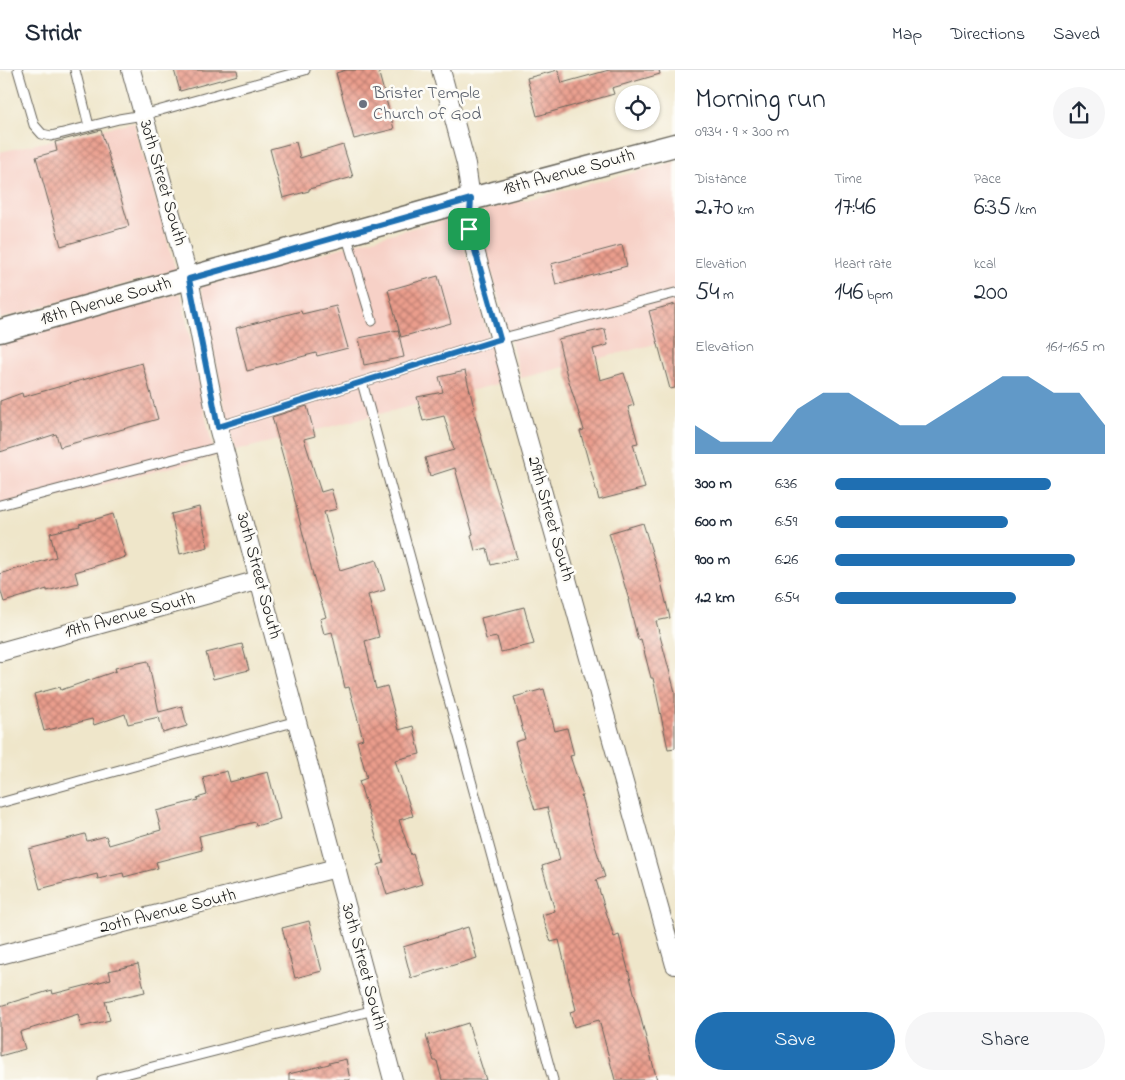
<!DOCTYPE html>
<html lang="en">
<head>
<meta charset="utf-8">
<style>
	:root { --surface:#fff; --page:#f6f6f7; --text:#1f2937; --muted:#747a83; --line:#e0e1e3; --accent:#1f6fb2 }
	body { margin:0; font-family:"Indie Flower",sans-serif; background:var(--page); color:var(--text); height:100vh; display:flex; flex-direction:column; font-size:19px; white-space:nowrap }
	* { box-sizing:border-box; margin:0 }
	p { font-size:16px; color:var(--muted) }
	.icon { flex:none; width:28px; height:28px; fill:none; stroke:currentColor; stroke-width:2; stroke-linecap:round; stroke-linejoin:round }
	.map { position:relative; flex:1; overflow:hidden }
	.sheet { display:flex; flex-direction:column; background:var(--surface); width:450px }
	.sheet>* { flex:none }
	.buttons { position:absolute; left:615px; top:15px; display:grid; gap:10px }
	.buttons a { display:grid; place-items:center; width:45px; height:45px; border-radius:50%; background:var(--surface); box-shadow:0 1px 4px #0004; font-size:25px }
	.pin { position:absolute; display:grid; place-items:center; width:42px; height:42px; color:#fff; margin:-21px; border-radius:10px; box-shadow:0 2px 8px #0006 }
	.round { display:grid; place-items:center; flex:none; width:52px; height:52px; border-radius:26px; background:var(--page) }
	.headline { display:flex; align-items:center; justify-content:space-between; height:85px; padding:0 20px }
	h1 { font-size:28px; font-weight:600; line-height:38px }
	.stats { display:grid; grid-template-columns:repeat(3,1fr); gap:8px; height:85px; padding:5px 20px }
	.stats div { display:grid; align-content:center }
	.stats b { font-size:25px; font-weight:600 }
	.stats small { font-size:14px; font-weight:400 }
	.stats p { font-size:14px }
	.chart { height:140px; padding:10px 20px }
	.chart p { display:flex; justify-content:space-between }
	.chart svg { width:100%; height:90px; margin-top:5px; fill:var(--accent); opacity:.7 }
	.cta { display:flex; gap:10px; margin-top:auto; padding:10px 20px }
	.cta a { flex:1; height:58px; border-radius:30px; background:var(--accent); color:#fff; font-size:20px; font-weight:600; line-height:58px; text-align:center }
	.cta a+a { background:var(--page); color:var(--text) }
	ul { padding:0 20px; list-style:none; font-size:16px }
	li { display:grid; grid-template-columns:80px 60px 1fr; align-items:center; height:38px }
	li i { height:12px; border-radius:6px; background:var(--accent) }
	header { display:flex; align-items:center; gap:30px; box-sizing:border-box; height:70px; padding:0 25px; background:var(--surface); border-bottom:1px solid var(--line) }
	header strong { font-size:24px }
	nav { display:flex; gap:28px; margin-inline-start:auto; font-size:18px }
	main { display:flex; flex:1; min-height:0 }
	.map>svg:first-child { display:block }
</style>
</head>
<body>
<header>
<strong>Stridr</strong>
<nav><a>Map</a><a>Directions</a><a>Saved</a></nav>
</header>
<main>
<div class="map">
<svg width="675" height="1010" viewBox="0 0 675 1010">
	<defs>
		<pattern id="building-cross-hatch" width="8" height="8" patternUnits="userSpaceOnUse" patternTransform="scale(1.25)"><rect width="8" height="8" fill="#ea9d8c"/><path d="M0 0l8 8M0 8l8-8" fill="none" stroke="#bd7f72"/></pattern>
	</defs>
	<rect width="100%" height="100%" fill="#fdfcf7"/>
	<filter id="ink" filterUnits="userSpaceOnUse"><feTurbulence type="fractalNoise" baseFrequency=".02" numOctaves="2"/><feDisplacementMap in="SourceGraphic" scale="10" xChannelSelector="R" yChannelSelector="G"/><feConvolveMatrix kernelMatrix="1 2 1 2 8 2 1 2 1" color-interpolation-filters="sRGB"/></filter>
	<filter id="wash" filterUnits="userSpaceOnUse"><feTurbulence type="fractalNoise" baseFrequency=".0096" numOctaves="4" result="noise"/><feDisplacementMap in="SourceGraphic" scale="20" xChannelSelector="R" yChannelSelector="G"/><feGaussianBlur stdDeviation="1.12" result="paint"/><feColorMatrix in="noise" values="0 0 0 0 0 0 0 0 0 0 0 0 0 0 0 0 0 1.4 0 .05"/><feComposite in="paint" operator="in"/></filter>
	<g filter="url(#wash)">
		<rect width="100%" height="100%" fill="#efe6ca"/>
		<path fill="#f7d1c7" d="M134 52 176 200 0 249V82Z
			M675 92V269L521 308 480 159 481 141Z
			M460 146 459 158 501 313 235 381 228 354 201 217 412 158Z
			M181 223 208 358 215 386 0 441V273Z"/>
		<g id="blocks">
			<path fill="url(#building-cross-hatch)" d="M174 0H237L238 5 180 21Z
				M346 0H378L394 59 354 69 336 3Z
				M558 0 562 13 609 0H659L660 4 612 18 614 24 537 46 527 8Z
				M101 60 129 156 61 176 36 87 57 81 55 72Z
				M296 72 300 88 343 75 353 107 309 119V121L283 128 270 79Z
				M622 175 627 196 556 215 551 194Z
				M438 206 451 253 401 267 388 220Z
				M675 234V318L670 319 649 241Z
				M336 236 348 278 317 286 316 283 247 301 236 258 301 241 302 244Z
				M605 259 608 275 593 279 600 310 624 303 634 335 628 337 638 373 633 374 645 418 599 430 580 361 584 360 566 302 558 269Z
				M398 260 404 287 364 295 359 268Z
				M142 293 158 349 60 377 56 364 0 382V331L22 323 23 327Z
				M465 301 474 338 473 339 517 488 491 495 487 478 475 481 471 465 473 464 455 398 430 406 425 388 454 380 444 346 423 351 417 327 443 322 439 307Z
				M307 336 315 366 304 369 321 422 331 419 337 439 324 442 340 501 376 490 385 520 368 525 379 567 365 571 376 619 387 616 399 660 413 656 420 684 395 690 413 746 399 750 411 785 413 784 422 814 387 825 378 795 384 793 359 711 367 708 357 671 363 669 349 617 345 618 332 562 324 564 320 549 326 547 313 505 292 419 272 347Z
				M199 437 208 477 180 484 171 444Z
				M113 444 126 487 75 502 78 513 47 521V519L4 532 0 519V504L56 487 50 463 80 456 79 454Z
				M643 453 660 508 670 548 656 551 675 622V678L668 679 653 608H651L641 569 638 570 628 530H629L609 463Z
				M524 537 534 574 501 582 497 567 486 569 481 548Z
				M242 574 249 600 213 609 206 583Z
				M148 591 159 642 182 636 187 656 163 663 159 647 128 654 125 644 94 655 92 649 44 661 34 624 60 617 61 620 116 601 115 598Z
				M544 619 555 661 567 658 574 685 570 686 583 726H581L592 766 605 807 596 810 614 867 619 865 657 1010H615L599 950 574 957 570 942 576 940 559 870 551 872 542 845 555 841 542 796 560 790 547 737 535 740 522 698 515 672 525 669 514 627Z
				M227 701 230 712 268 702 280 749 256 756 255 752 199 766 202 780 156 792 158 798 124 807 123 803 98 809 97 804 40 819 29 779 85 764 87 771 106 766 109 775 161 760 156 741 198 730 197 728 207 725 203 707Z
				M309 851 322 901 295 908 282 858Z
				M468 857 477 888 411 908 403 877Z
				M138 894 145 922 105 931 110 950 81 957 78 944 20 962 25 979 0 986V936L52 920 53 924 111 909 109 901Z
				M468 953 486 1010H442L437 991H434L426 966Z
				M346 989 350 1010H289V1004L329 994V993Z"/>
		</g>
	</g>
	<g filter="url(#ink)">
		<use href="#blocks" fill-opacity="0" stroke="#666359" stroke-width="1"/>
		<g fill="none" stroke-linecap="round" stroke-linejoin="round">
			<g stroke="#666359" stroke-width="11">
				<path id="service" d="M18 0 34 55 42 64 51 66 119 49 143 45 305 0
					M75 0 89 56
					M346 164 372 251
					M362 312 553 1010
					M218 357 500 269 675 223
					M0 435 223 376
					M0 733 297 651
					M102 1010 374 940"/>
			</g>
			<g stroke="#666359" stroke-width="20">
				<path id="minor" d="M131 0 189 209 218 357 393 1010
					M441 0 466 94 471 129 469 159 675 895
					M0 582 259 510
					M0 885 336 798"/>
			</g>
			<g stroke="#666359" stroke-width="25">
				<path id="tertiary" d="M0 261 471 129 675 75"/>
			</g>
			<use href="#service" stroke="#fff" stroke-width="9"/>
			<use href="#minor" stroke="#fff" stroke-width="18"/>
			<use href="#tertiary" stroke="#fff" stroke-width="22"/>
		</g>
	</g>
	<g fill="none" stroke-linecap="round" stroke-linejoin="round" filter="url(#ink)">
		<g stroke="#fff" stroke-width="10">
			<path id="route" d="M471 129 469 159 500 269 218 357 189 209Z"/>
		</g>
		<use href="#route" stroke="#1f6fb2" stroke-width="6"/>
	</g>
	<circle fill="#6b7280" stroke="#fdfcf7" stroke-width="2" cx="363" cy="34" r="5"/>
	<g text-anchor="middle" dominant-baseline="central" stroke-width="5" stroke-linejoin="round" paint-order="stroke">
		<g font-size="18" fill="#5b616d" stroke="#fdfcf7" text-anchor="start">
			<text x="373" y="24">Brister Temple<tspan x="373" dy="21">Church of God</tspan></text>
		</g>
		<g font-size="18" fill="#1c1c1c" stroke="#fdfcf7">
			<text transform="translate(569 103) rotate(-15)">18th Avenue South</text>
			<text transform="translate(162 113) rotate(74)">30th Street South</text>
			<text transform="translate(106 232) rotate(-16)">18th Avenue South</text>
			<text transform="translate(550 449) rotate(74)">29th Street South</text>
			<text transform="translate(258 506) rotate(75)">30th Street South</text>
			<text transform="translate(130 546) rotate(-15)">19th Avenue South</text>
			<text transform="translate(168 842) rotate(-14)">20th Avenue South</text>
			<text transform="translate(363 897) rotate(75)">30th Street South</text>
		</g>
	</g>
</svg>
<div class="buttons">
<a><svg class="icon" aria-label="locate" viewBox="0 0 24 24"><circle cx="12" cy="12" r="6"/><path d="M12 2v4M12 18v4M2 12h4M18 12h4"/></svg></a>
</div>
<div class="pin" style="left:469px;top:159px;background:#1e9e55"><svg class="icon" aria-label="arrive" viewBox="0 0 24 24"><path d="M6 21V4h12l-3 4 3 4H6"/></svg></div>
</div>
<section class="sheet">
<div class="headline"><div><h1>Morning run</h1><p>09:34 · 9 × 300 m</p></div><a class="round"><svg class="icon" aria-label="share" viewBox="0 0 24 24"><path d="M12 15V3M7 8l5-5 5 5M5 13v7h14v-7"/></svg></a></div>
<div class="stats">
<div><p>Distance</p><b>2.70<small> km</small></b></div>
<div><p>Time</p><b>17:46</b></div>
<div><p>Pace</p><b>6:35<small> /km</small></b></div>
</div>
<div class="stats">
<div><p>Elevation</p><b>54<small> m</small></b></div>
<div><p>Heart rate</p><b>146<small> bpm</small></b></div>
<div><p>kcal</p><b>200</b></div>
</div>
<div class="chart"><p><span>Elevation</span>161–165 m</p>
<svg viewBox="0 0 160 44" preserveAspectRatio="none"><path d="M0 44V30L10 38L20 38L30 38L40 22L50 14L60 14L70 22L80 30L90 30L100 22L110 14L120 6L130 6L140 14L150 14L160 30V44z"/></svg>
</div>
<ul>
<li><b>300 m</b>6:36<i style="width:80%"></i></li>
<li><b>600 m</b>6:59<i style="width:64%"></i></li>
<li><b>900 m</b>6:26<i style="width:89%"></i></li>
<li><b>1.2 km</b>6:54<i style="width:67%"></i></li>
</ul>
<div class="cta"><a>Save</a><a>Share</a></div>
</section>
</main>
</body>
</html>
